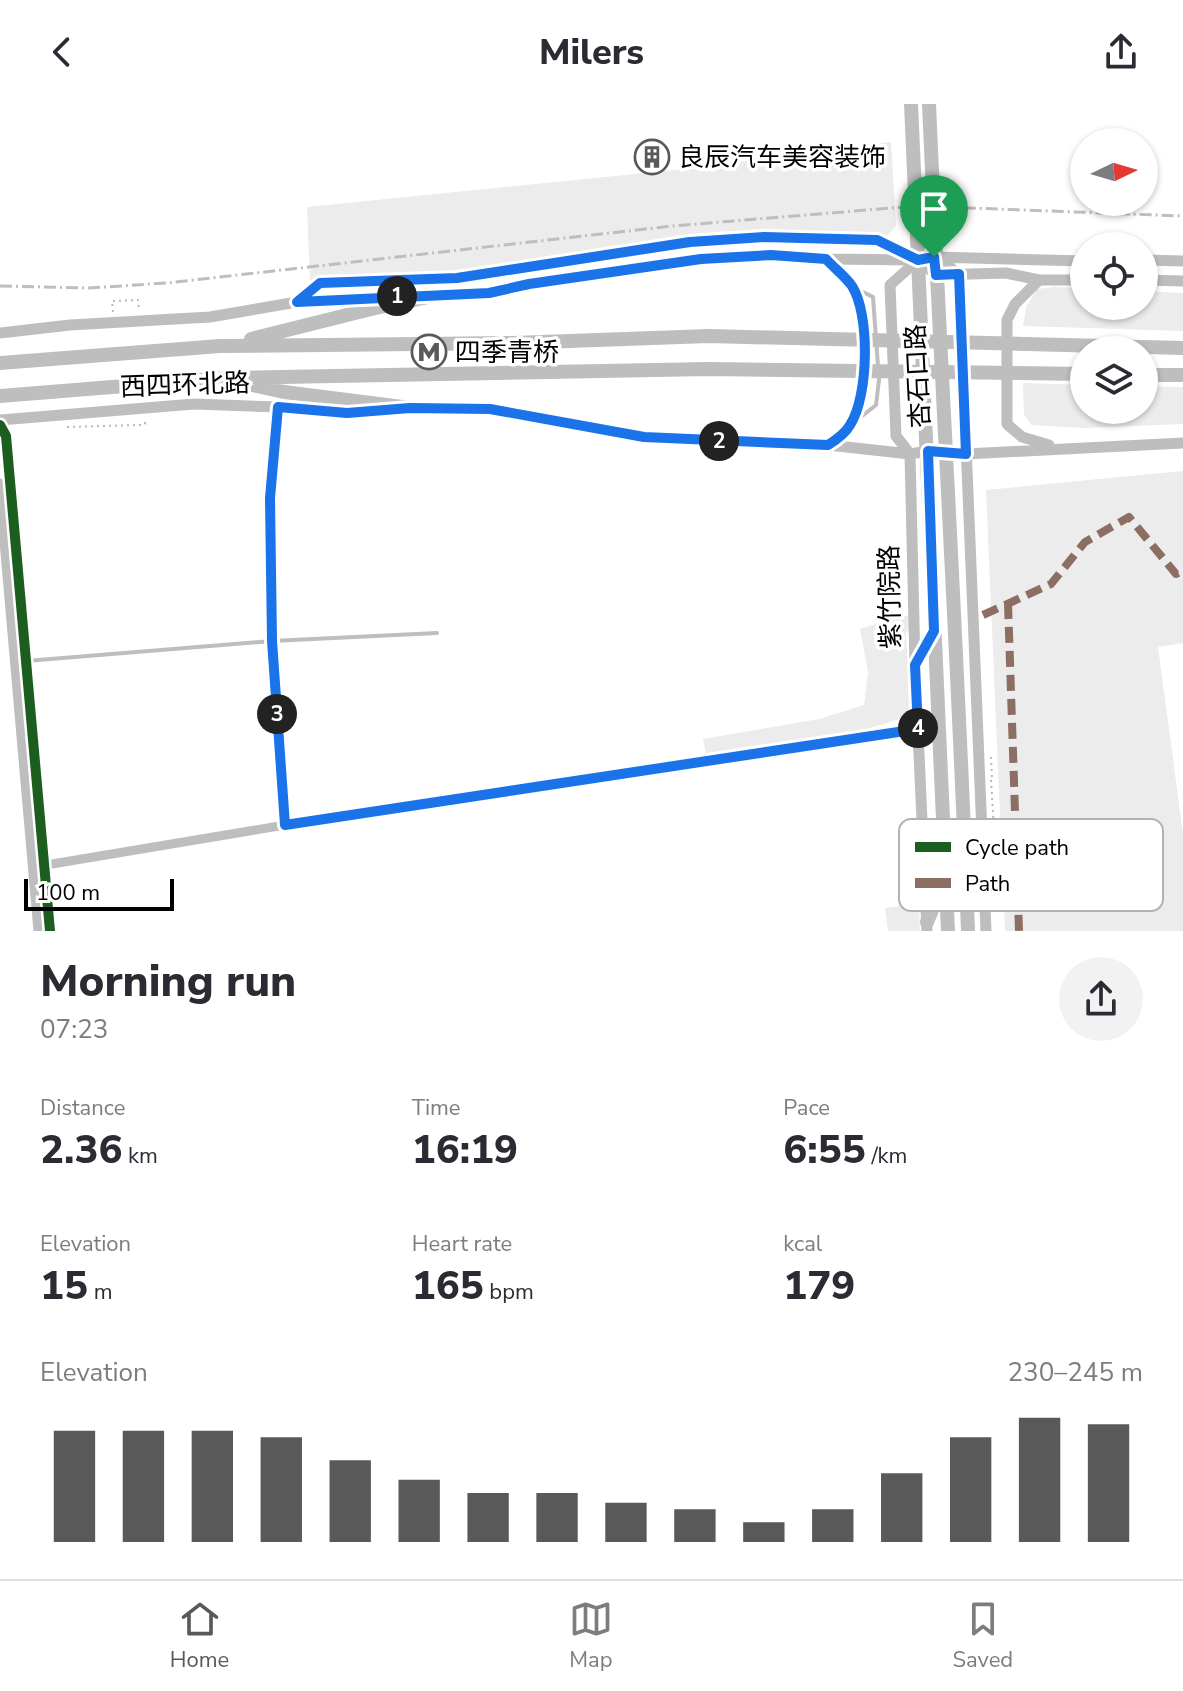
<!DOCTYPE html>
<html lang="en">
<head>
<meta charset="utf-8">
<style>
	:root { --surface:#fff; --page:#f2f2f3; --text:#2b2b33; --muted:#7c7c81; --line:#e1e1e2; --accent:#595959 }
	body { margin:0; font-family:"Nunito Sans","Noto Sans SC",sans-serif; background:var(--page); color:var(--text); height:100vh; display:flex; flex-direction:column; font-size:30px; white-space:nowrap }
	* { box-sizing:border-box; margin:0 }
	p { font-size:26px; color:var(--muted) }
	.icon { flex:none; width:44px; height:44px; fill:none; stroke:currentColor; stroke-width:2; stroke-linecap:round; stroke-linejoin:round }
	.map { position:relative; height:827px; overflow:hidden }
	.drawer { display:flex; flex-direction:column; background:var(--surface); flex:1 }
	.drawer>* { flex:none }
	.needle { width:52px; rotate:85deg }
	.tools { position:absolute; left:1070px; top:24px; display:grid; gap:16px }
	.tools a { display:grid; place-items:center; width:88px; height:88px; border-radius:50%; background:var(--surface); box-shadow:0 2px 6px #0004; font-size:40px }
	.scale { position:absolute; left:24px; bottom:20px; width:150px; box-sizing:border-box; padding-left:8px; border:4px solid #000; border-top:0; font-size:22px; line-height:28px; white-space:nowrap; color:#000; -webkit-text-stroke:6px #fff; paint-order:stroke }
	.pin { position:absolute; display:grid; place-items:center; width:68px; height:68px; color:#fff; margin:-82px -34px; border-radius:50% 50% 50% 0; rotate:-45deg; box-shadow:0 0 8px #0007 }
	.pin .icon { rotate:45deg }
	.km { position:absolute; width:40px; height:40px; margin:-20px; border-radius:50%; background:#222; color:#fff; font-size:22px; line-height:40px; text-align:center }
	.round { display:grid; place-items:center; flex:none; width:84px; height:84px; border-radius:42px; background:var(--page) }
	.headline { display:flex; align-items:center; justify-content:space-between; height:136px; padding:0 40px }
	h1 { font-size:44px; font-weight:800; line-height:60px }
	.metrics { display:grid; grid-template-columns:repeat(3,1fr); gap:12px; height:136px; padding:8px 40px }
	.metrics div { display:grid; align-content:center }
	.metrics b { font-size:40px; font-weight:800 }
	.metrics small { font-size:22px; font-weight:400 }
	.metrics p { font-size:22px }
	.chart { height:224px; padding:16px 40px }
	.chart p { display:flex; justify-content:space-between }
	.chart svg { width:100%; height:144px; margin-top:8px; stroke:var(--accent); stroke-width:6 }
	header { display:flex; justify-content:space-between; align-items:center; height:104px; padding:0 40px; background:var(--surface); font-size:36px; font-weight:800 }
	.dock { display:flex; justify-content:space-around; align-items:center; height:112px; border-top:2px solid var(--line); background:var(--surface); font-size:22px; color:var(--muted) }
	.dock a { display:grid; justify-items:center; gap:4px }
	.dock .current { color:var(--accent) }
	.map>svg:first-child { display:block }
</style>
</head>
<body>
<header><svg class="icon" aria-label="back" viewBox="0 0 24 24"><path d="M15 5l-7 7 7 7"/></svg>Milers<svg class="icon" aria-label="share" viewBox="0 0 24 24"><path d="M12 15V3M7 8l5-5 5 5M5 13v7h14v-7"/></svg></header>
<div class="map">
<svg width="1183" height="827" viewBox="0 0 1183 827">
	<rect width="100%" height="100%" fill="#fff"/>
	<path fill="#ececec" d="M891 38 896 122 886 133 780 130 723 132 457 171 379 172 310 178 307 103 684 65Z
		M1055 183 1084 184V202H1144V187L1183 189V227L1023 222 1026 203 1037 185Z
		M1023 279 1084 281V306H1144V282L1183 283V320L1084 324 1032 321 1024 311Z
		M1183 367V539L1158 543 1183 730V827H1005L986 386Z
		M900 512H911L912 525 906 528 910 612 840 633 706 650 703 635 819 615 864 601 868 568 860 525Z
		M919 799 920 827H888L885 804Z"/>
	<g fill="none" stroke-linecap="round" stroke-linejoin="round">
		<path stroke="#b9b9b9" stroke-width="2" stroke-dasharray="2 4" stroke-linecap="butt" d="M113 208 112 197 138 196 139 205
			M67 323 139 321 145 320V315
			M991 653 992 675
			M991 676 997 774"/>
		<path stroke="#bebebe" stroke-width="4" d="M857 185 873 193 879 276 876 301 857 316
			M26 557 272 537 437 529"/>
		<path stroke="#bebebe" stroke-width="9" d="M278 303 270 394 272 537 285 721
			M40 762 285 721 918 625"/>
		<path stroke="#bebebe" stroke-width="11" d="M935 153 959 170 986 827
			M826 155C834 164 845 172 852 182 870 211 869 291 851 320 845 329 837 336 828 341
			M918 156 890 181 896 332 910 350 915 561 927 827
			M918 156 936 171 1006 169 1039 176H1084
			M1144 156 1183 157
			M1039 176 1015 200 1007 216V320L1022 333 1049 341
			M1144 176 1183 177
			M428 192 489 189 529 180 701 155 771 151 826 155 918 156 934 153 1084 157
			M0 229 70 221 210 213 297 198 411 192
			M0 316 194 300 278 303 347 309 410 304 490 305 644 333 828 341 910 350 928 347 966 350 1183 339
			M0 321 6 332 50 827
			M0 380 39 827"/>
		<path stroke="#bebebe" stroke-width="14" d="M911 0 948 827
			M929 0C941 276 958 551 968 827
			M915 561 934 528
			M927 818 944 776"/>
		<path stroke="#bebebe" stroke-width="14" d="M251 235 371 205 433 192
			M0 259 220 242 514 239 709 232 1183 244
			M1144 271H1183
			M248 280 284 288 410 304
			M0 292 224 274 709 265 1084 270"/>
		<path stroke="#bebebe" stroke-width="3" stroke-dasharray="12 4 2 4" stroke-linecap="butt" d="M0 182 89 184 167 179 672 122 916 102 1183 112"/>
		<path stroke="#8d6e63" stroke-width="8" stroke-dasharray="16 8" stroke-linecap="butt" d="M1008 499 1019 827
			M983 511 1051 480 1085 438 1129 413 1176 470 1183 467"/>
		<g stroke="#fff" stroke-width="15">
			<path id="cycleway" d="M297 198 320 179 457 174 722 135 877 136 918 156
				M0 321 6 332 50 827"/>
		</g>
		<use href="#cycleway" stroke="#1b5e20" stroke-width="10"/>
	</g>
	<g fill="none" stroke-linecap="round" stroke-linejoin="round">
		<g stroke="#fff" stroke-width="16">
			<path id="route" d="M764 133 877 136 918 156 934 153 936 171 959 170 966 350 928 347 934 527 915 561 918 625 285 721 272 537 270 394 278 303 347 309 410 304 490 305 644 333 828 341C836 336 845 330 850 321 869 292 870 210 852 182 845 172 834 164 826 155L771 151 701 155 529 180 489 189 297 198 320 179 457 174 690 138Z"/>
		</g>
		<use href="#route" stroke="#1a73e8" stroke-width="10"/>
	</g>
	<defs>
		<g id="building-ring" transform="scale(1.8)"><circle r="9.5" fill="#fff" stroke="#595959" stroke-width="1.5"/><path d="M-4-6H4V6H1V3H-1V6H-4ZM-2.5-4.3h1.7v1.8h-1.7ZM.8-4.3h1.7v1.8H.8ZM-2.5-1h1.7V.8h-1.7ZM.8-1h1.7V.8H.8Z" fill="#595959"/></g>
		<g id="metro-ring" transform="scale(1.8)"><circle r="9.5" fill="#fff" stroke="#595959" stroke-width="1.5"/><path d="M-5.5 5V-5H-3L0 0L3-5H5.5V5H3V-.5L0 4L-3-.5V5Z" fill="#595959"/></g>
	</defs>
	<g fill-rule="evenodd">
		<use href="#building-ring" x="652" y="53"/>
		<use href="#metro-ring" x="429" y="248"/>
	</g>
	<g text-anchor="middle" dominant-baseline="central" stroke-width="7" stroke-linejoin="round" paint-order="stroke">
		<g font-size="26" fill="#000" stroke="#fff" text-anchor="start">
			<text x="678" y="53">良辰汽车美容装饰</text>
			<text x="455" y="248">四季青桥</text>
		</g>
		<g font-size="26" fill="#000" stroke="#fff">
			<text transform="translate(918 272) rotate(-93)">杏石口路</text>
			<text transform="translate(185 281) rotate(-2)">西四环北路</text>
			<text transform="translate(890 493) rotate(-91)">紫竹院路</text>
		</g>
	</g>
	<rect x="899" y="715" width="264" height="92" rx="12" fill="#fff" stroke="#b2b2b2" stroke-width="2"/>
	<rect x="915" y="738" width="36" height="10" fill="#1b5e20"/>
	<rect x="915" y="774" width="36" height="10" fill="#8d6e63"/>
	<g font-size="22" fill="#000">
		<text x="965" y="751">Cycle path</text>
		<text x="965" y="787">Path</text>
	</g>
</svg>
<div class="tools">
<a><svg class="needle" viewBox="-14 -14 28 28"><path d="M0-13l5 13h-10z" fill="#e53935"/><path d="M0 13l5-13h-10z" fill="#7c7c81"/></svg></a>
<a><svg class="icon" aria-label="locate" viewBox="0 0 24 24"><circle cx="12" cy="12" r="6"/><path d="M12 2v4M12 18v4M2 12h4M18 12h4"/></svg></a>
<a><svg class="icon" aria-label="layers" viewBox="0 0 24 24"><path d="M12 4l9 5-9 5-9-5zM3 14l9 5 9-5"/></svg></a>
</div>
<div class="scale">100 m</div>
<div class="pin" style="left:934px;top:153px;background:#1e9e55"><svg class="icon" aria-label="arrive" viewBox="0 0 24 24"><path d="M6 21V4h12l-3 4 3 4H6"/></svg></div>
<b class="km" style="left:397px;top:192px">1</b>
<b class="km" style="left:719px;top:337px">2</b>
<b class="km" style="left:277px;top:610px">3</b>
<b class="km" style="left:918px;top:624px">4</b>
</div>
<section class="drawer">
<div class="headline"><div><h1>Morning run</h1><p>07:23</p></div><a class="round"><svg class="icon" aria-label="share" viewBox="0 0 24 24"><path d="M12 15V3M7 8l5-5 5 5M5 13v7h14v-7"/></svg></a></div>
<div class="metrics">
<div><p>Distance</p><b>2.36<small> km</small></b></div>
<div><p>Time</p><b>16:19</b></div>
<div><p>Pace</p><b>6:55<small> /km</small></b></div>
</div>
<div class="metrics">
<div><p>Elevation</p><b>15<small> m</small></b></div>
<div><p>Heart rate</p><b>165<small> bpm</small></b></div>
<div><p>kcal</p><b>179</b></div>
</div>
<div class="chart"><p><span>Elevation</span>230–245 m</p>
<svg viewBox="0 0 160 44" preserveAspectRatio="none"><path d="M5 44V10M15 44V10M25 44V10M35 44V12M45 44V19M55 44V25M65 44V29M75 44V29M85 44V32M95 44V34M105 44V38M115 44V34M125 44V23M135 44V12M145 44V6M155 44V8"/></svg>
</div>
</section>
<nav class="dock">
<a class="current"><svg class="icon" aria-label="home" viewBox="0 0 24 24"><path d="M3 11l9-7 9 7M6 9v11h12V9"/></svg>Home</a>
<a><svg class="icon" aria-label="map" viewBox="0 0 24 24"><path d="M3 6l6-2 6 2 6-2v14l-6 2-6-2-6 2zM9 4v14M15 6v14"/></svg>Map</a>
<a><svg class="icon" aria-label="saved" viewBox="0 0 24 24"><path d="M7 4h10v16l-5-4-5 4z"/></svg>Saved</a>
</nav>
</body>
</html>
